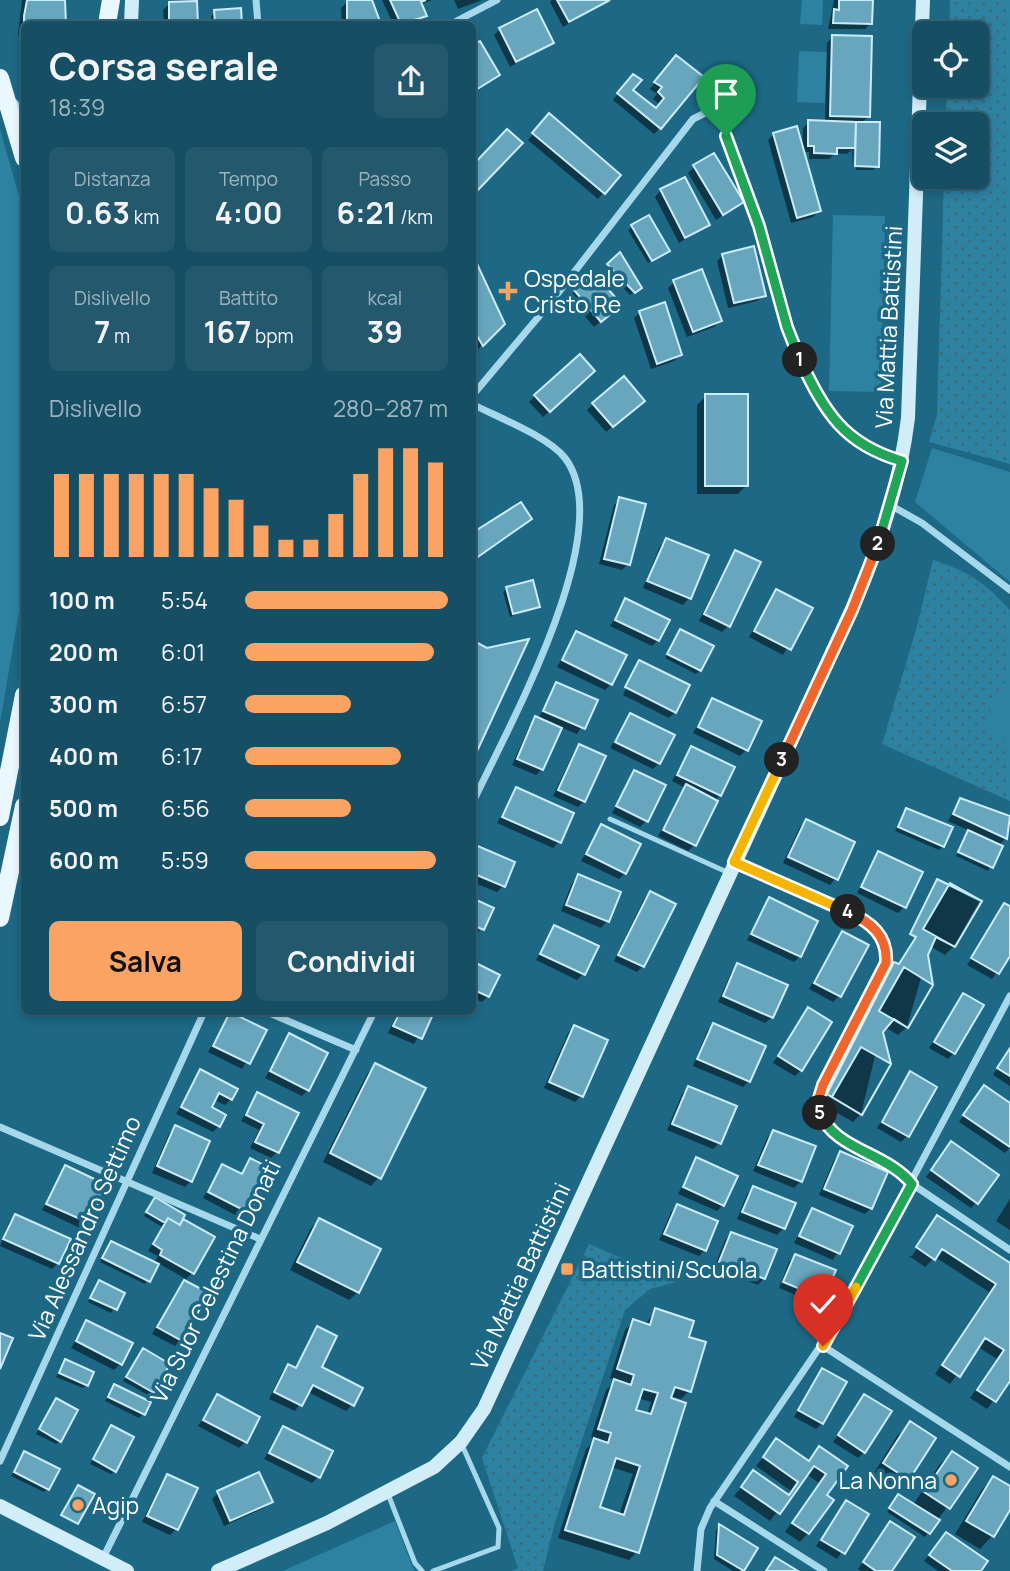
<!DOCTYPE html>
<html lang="it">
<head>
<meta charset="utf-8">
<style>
	:root { --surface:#164e64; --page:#23586d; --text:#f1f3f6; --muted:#9eb4bf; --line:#356578; --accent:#faa363 }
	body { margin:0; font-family:Manrope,sans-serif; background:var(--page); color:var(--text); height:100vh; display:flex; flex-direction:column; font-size:26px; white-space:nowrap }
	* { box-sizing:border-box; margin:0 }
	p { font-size:23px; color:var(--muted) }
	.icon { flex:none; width:38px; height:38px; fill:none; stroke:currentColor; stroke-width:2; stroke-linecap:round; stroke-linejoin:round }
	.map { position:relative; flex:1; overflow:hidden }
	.sheet { position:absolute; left:21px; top:21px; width:455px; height:994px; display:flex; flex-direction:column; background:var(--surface); border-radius:10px; box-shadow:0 4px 10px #0003,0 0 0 2px var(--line) }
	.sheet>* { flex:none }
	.tools { position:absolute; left:912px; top:21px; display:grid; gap:14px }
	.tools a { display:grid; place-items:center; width:77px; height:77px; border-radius:10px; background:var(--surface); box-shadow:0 4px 10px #0003,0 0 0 2px var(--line); font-size:35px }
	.pin { position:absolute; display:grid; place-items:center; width:60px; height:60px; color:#fff; margin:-72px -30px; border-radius:50% 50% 50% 0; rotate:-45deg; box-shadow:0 0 7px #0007 }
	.pin .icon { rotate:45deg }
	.km { position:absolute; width:35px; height:35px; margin:-18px; border-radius:50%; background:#222; color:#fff; font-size:19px; line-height:35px; text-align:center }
	.round { display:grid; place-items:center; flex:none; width:74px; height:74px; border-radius:10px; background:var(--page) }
	.summary { display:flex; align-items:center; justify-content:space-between; height:119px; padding:0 28px }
	h1 { font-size:38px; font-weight:700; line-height:52px }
	.figures { display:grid; grid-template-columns:repeat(3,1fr); gap:10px; height:119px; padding:7px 28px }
	.figures div { display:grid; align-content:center; border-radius:10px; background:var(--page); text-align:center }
	.figures b { font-size:30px; font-weight:700 }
	.figures small { font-size:19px; font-weight:400 }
	.figures p { font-size:19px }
	.chart { height:196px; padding:14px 28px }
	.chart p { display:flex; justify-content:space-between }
	.chart svg { width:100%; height:126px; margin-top:7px; stroke:var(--accent); stroke-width:6 }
	.cta { display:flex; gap:14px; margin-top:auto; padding:14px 28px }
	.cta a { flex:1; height:80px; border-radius:10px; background:var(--accent); color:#111; font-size:28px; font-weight:700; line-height:80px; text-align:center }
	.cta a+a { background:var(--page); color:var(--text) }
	ul { padding:0 28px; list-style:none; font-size:23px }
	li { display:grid; grid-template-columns:112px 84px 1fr; align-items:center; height:52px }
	li i { height:18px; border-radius:9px; background:var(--accent) }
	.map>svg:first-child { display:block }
</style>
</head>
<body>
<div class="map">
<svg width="1010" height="1571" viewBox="0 0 1010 1571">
	<defs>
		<pattern id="grass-dots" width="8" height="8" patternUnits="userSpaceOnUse" patternTransform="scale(1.75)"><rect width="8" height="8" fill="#2d82a2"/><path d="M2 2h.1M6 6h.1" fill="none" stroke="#3b6a7b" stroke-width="1.8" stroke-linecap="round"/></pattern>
	</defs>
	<rect width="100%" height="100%" fill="#1d6885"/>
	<path fill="url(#grass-dots)" d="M950 0H1010V464L929 442 937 415 944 177H976V124H946L947 86H976V33H949Z
		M933 560C969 571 985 583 1010 610V801L882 744 916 630Z
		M589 1244 676 1282 650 1289 625 1310 555 1522 543 1571H512L518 1568 482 1458Z"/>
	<path fill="#2d82a2" d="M802 0H823L822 25 800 24Z
		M799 51 827 52 825 103 797 102Z
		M0 129 24 214V582L0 723Z
		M833 215 885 216 881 392 829 391Z
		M932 448 1010 472V582L915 502Z
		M1010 673V742L982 727Z
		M395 1521 414 1571H284L287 1569Z"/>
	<path fill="#0007" fill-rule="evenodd" d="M22 0H64L65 24H24V51L18 34Z
		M370 0 379 24H342L341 8 347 2Z
		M382 0H432L420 5 425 16 412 24H393Z
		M454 0H482L458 9Z
		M552 0H609L563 27 550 2Z
		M824 0H874L871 3V23L865 29H828L834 0Z
		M195 3 196 24H164L163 10 169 4Z
		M239 10 240 24H212L211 16 215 12Z
		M500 29 552 43 510 67 494 35Z
		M833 36 868 117 861 123 877 166 873 170H856L858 125H854L853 170 852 149 847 154 835 153 829 159H809V152H802L819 211 813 217 791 223 768 140 774 134 802 149 803 128 809 122 825 123 827 43Z
		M472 47 498 75 472 93Z
		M670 63 660 128 654 134 613 100 627 82 631 90 655 110 659 104 653 99 657 94 650 89Z
		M543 122 619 175 598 199 528 140Z
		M694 167 742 202 716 220 688 173Z
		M661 190 708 225 679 243 655 197Z
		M648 217 664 254 648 263 628 230Z
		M620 254 636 291 630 295 605 269Z
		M723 255 764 295 757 301 728 308 717 261Z
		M472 257 503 324 476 351 472 344Z
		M674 282 720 321 714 327 687 337 668 288Z
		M575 291 613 311 594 327 569 297Z
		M640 312 680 355 674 361 651 369 634 318Z
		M587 377 543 417 529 402 535 396Z
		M706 396 747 485 738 494H697V405Z
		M593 404 636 407 606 432 587 410Z
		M620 499 628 564 622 570 599 564 614 505Z
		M530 519 522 527 472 562V535Z
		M666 540 707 556 689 598 683 605 643 588 660 546Z
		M736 552 728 626 722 632 699 621 730 558Z
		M507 588 538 606 510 617 503 592Z
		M776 591 810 609 783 655 749 637Z
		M626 601 658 640 652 646 610 626Z
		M680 631 700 670 696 674 665 658Z
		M577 633 611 684 605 690 557 667Z
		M639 662 675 712 669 718 623 695Z
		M557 684 596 701 577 734 560 727 542 769 536 775 512 765 530 725 538 719Z
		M712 700 746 750 740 756 693 733Z
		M630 715 659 763 653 769 610 748Z
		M580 746 584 801 578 807 553 796 574 752Z
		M691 748 733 768 694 845 688 851 658 836 685 788 672 781Z
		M635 772 646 821 640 827 612 813Z
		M516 789 559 842 553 848 497 823Z
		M960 800 1010 818 1006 838 999 845 988 871 956 856 970 831 948 821Z
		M907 810 943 846 939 850 895 831Z
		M806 821 836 878 830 885 783 863 800 827Z
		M601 826 625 873 619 879 581 861Z
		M473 846 503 886 497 892 472 882Z
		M878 853 904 907 898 913 857 893Z
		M579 876 619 893 607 921 601 928 561 911 572 883Z
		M938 881 979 902 954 946 945 955 930 946 907 1027 898 1035 885 1027 881 1031 861 1114 853 1122 825 1106 830 1098 826 1096 893 965 899 966 916 938 910 935Z
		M650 893 643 966 637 972 614 961 644 899Z
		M769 899 800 956 794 962 747 940Z
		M472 900 492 909 476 936 472 934Z
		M1005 905 1010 909V953L992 979 967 965Z
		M555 927 583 974 577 980 536 960Z
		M842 933 839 996 833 1002 809 989Z
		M472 963 488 996 482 1002 472 998Z
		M738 965 772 1017 765 1023 718 1002 732 971Z
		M963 995 954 1053 948 1059 929 1048Z
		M808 1009 801 1070 795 1076 773 1063Z
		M398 1012H433L414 1044 388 1033Z
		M231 1014 265 1031 242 1069 208 1052Z
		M713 1025 749 1081 743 1087 693 1066 707 1031Z
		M574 1027 581 1096 575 1102 544 1088 568 1033Z
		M289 1036 308 1090 302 1096 265 1078Z
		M1010 1047V1086L993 1075Z
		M375 1065 379 1177 371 1186 323 1162 367 1074Z
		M200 1072 231 1099 225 1105 214 1100 210 1108 219 1126 213 1132 176 1114Z
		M910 1074 907 1136 901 1142 877 1128Z
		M688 1088 719 1143 713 1149 667 1130 682 1094Z
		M978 1093 1010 1105V1148L1005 1153 959 1122Z
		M257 1094 277 1152 271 1158 250 1148 259 1130 241 1121Z
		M175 1127 191 1181 185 1187 152 1173 169 1134Z
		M773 1132 814 1147 801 1181 794 1188 753 1171 767 1138Z
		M946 1149 977 1202 971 1208 926 1177Z
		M840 1154 871 1208 865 1214 819 1195 834 1160Z
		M697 1159 723 1205 717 1211 678 1194Z
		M251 1160 247 1212 241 1218 203 1198 223 1166 240 1175Z
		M65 1167 105 1186 82 1229 42 1210Z
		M753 1188 784 1228 777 1235 737 1219 747 1194Z
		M155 1199 181 1220 192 1273 186 1279 158 1263 145 1284 100 1262 111 1243 154 1264 158 1256 148 1251 162 1227 144 1216Z
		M1010 1199V1230L996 1221Z
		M677 1206 705 1250 699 1256 659 1240 671 1212Z
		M812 1210 851 1227 833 1260 794 1243Z
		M15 1216 58 1263 52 1269 0 1246 9 1222Z
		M937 1217 1010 1265V1378L987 1409 970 1398 997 1359 978 1347 950 1384 935 1374 989 1292 935 1257 925 1267 909 1256H912Z
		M319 1220 358 1292 349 1300 290 1270 311 1228Z
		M731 1234 764 1278 758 1285 714 1268 725 1240Z
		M795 1256 823 1298 817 1304 779 1288 789 1262Z
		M99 1282 123 1294 111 1313 88 1302Z
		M184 1282 181 1340 175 1346 152 1334Z
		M656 1310 687 1338 689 1391 681 1399 670 1396 637 1552 629 1560 558 1538 586 1449 596 1439 591 1437 606 1390 616 1380 610 1378 625 1330 634 1321 645 1325ZM638 1398 651 1402 647 1415 634 1411ZM611 1467 633 1474 619 1515 597 1508Z
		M87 1322 120 1364 114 1370 71 1348Z
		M318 1328 319 1368 352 1405 346 1411 308 1392 295 1411 269 1399 282 1372 288 1366 294 1369Z
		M143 1350 152 1392 148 1395 123 1381Z
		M65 1361 87 1385 83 1388 56 1377Z
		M822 1370V1423L816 1429 794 1417Z
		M114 1386 143 1414 139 1418 105 1401Z
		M217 1396 245 1442 239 1448 198 1426Z
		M865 1396 864 1452 858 1458 833 1442Z
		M56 1400 60 1441 56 1444 36 1434Z
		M910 1424 908 1479 895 1491 872 1476 897 1436Z
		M112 1427 115 1471 111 1474 90 1464Z
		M283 1428 318 1477 312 1483 264 1459Z
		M777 1441 807 1462 819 1449 845 1467 825 1496 808 1533 800 1542 785 1532 819 1483 806 1474 770 1521 734 1496 754 1472 788 1496 791 1491 756 1466Z
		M25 1453 48 1489 44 1492 11 1476Z
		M952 1453 975 1469 925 1537 887 1512 895 1500 913 1505 939 1465Z
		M168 1476 176 1529 170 1535 142 1522 162 1482Z
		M993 1478 1010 1488V1507L992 1536 980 1549 955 1534 981 1491Z
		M218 1493 270 1502 264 1508 224 1526 212 1499Z
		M846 1502 867 1515 837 1559 816 1546Z
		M890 1523V1571H861L858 1569Z
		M719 1526 756 1548 741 1571H733L714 1559 716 1530Z
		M946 1534 979 1571H938L924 1561Z"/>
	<path fill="#67a6bd" stroke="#c9ecf8" stroke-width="2" fill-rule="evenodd" d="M27 0H65L66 24H24V29V16Z
		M347 0H372L381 24H347Z
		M390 0H426L421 2 427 16 401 24Z
		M557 0H610L569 22Z
		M839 0H873L872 24 833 23 834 9 839 10Z
		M197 1 198 24H169V2Z
		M241 8 242 24H215L214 10Z
		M537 9 554 43 516 62 499 28Z
		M832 35 872 36 870 117 830 116Z
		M480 41 500 75 474 91 472 45Z
		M676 55 704 77 661 129 617 93 633 74 642 80 633 90 656 108 664 98 658 92 662 87 654 82Z
		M549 113 621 175 605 194 532 133Z
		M808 120 856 122 855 148H837V154L814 153V146H808Z
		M856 122H880L879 167 855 166Z
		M797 126 821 211 797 218 773 133Z
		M507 129 523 143 477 191 472 186V166Z
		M714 153 744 202 723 215 693 165Z
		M685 177 710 225 685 238 660 189Z
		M649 215 670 251 652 261 631 225Z
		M754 246 766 296 734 303 722 254Z
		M620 252 642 288 635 293 607 264Z
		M472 253 505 324 483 346 472 327Z
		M702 269 722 321 693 332 673 280Z
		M594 273 622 305 601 322 574 290Z
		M665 302 682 355 657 364 639 311Z
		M580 354 595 371 550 412 534 395Z
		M624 376 645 401 613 427 592 403Z
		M705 394H748V486H705Z
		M619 497 646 504 630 565 604 559Z
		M521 502 532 519 472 561V533Z
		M666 538 709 555 691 599 647 581Z
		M735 550 761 562 730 627 704 614Z
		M533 580 540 607 513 614 506 587Z
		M776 589 813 608 791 650 754 631Z
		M625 598 670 620 659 641 615 620Z
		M680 629 714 646 701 671 667 654Z
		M576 631 627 655 612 685 562 660Z
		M529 639 472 762V640L487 648Z
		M639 660 690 685 676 713 625 687Z
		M556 682 598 700 585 729 543 711Z
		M712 698 762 721 748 751 698 727Z
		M630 713 675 735 660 764 615 742Z
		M535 716 562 728 543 770 517 759Z
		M579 744 606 756 585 802 558 790Z
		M691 746 735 767 721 796 677 775Z
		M634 770 666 785 648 822 616 806Z
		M686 784 718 801 696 846 663 830Z
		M516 787 574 813 561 843 502 817Z
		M960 798 1010 816 1007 839 953 814Z
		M906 808 953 827 944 847 898 827Z
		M806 819 855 842 838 880 788 857Z
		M601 824 641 844 626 874 586 854Z
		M968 830 1003 846 993 868 958 852Z
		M473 844 515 862 505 887 472 873Z
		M878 851 923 872 906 908 861 887Z
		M578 874 621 892 609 922 566 905Z
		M937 879 982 901 955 947 936 937 928 955 933 985 908 1028 894 1019 883 1032 891 1064 862 1115 827 1094 894 962 899 964 916 937 910 934Z
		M950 883 982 901 955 947 923 929Z
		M650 891 676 904 644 967 618 955Z
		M769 897 818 921 801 957 751 934Z
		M472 898 494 908 484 930 472 925Z
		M1004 903 1010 906V956L999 974 971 958Z
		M554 925 599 946 585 975 540 954Z
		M842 931 869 945 841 997 814 983Z
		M472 961 500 975 489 997 472 989Z
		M737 963 788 985 773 1018 723 996Z
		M904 967 933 985 908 1028 879 1011Z
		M963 993 984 1005 955 1054 934 1042Z
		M808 1007 832 1022 802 1071 778 1056Z
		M230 1012 267 1030 250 1064 213 1046Z
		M400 1012H434L422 1039 393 1026Z
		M713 1023 766 1046 750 1082 697 1059Z
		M574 1025 608 1040 583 1097 549 1082Z
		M289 1033 328 1053 309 1091 270 1071Z
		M861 1047 891 1064 862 1115 832 1097Z
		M1010 1048V1076L997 1068Z
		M375 1063 426 1088 381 1179 330 1153Z
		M200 1069 238 1089 232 1100 219 1093 212 1107 226 1115 220 1127 181 1107Z
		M910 1071 937 1087 909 1137 882 1122Z
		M984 1085 1010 1103V1147L963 1115Z
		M688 1086 737 1106 721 1144 672 1124Z
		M257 1092 299 1113 279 1153 255 1142 264 1124 246 1115Z
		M175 1125 210 1141 192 1182 157 1166Z
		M773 1130 816 1146 802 1182 758 1165Z
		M951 1141 999 1175 978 1204 931 1170Z
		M840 1151 888 1172 872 1209 824 1189Z
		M696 1157 738 1176 724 1206 683 1187Z
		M250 1158 272 1169 249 1213 208 1192 222 1164 242 1174Z
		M65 1165 107 1185 89 1223 46 1204Z
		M753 1186 796 1203 785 1229 742 1212Z
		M155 1197 185 1215 180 1225 168 1218 165 1223 146 1212Z
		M677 1204 718 1221 706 1251 664 1234Z
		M812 1208 853 1226 840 1254 799 1236Z
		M15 1214 71 1239 59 1264 3 1239Z
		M937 1215 1010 1263V1381L996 1402 977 1390 1004 1350 985 1338 960 1377 942 1365 996 1284 942 1249 935 1260 916 1247Z
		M168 1218 180 1225 183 1219 215 1237 194 1274 160 1255 162 1250 153 1244Z
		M319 1218 381 1249 359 1293 297 1262Z
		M731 1232 777 1249 765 1279 719 1262Z
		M111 1241 159 1264 150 1282 102 1258Z
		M795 1254 836 1270 824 1299 783 1282Z
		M99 1280 125 1293 117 1310 90 1298Z
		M184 1280 209 1293 182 1341 157 1327Z
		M655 1308 694 1321 689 1337 706 1342 691 1392 675 1387 671 1398 686 1403 639 1553 565 1530 594 1438 608 1443 611 1433 598 1429 614 1379 631 1385 634 1375 617 1369 633 1319 650 1325ZM643 1389 658 1393 651 1414 636 1410ZM616 1458 640 1466 624 1515 600 1507Z
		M86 1320 133 1343 122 1365 76 1341Z
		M317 1326 337 1336 322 1367 363 1388 354 1406 313 1385 302 1406 274 1392 288 1364 296 1368Z
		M0 1333 13 1338 0 1369Z
		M143 1348 170 1364 154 1393 126 1377Z
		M65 1359 94 1372 88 1386 59 1373Z
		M822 1368 847 1382 823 1424 798 1410Z
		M114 1384 151 1402 145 1415 108 1397Z
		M217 1394 260 1417 247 1443 203 1420Z
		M864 1394 892 1411 865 1453 838 1435Z
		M56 1398 78 1410 61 1442 39 1429Z
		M910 1421 936 1438 909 1480 883 1463Z
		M111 1425 134 1437 116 1472 93 1459Z
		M283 1426 333 1451 320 1478 269 1453Z
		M776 1438 809 1461 819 1446 848 1466 827 1495 834 1500 809 1534 792 1523 826 1474 814 1466 780 1514 741 1487 753 1470 789 1495 798 1482 763 1457Z
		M24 1451 60 1469 49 1490 14 1472Z
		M952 1451 978 1468 950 1509 924 1492Z
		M259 1472 273 1502 230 1521 217 1491Z
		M167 1474 198 1488 178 1530 147 1516Z
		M993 1476 1010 1486V1510L994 1537 966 1521Z
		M78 1485 95 1494 78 1524 61 1515Z
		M898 1494 940 1520 930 1534 889 1508Z
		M846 1500 869 1514 845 1554 821 1540Z
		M890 1521 915 1537 892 1571H876L863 1562Z
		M719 1524 758 1548 744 1571 717 1555Z
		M946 1532 988 1561 981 1571H952L929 1555Z
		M775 1557 798 1571H766Z"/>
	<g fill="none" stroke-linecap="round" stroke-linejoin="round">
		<path stroke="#a5d8ea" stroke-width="5" d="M610 819 729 873
			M388 1494 415 1563 422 1571
			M433 1571 498 1547 499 1528 462 1445"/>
		<path stroke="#a5d8ea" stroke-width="7" d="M256 0 258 24
			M451 24 497 0
			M15 103 24 117
			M472 396 551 302 693 119 709 111C725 120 729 146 735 162 743 184 752 205 759 227 780 292 793 377 840 429 856 446 879 455 901 461
			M472 404C497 417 548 436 565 458 620 530 506 731 472 804
			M890 505 922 523 1010 590
			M735 862C766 876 860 910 879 932 888 944 888 960 883 974L820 1091C808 1132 856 1144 883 1159 895 1166 903 1174 912 1184L1010 1250
			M267 1012 356 1050
			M0 1127 260 1239
			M823 1346 1010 1467
			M0 1461 204 1012
			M714 1501 824 1571
			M103 1558 374 1012
			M697 1571 701 1529 710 1508 834 1326 1010 996"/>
		<path stroke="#d0edf8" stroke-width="14" d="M131 24 132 0
			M0 1506 127 1571
			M218 1571 327 1523 434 1467 461 1442 484 1409 852 609C879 548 900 484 908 418L923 0"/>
		<path stroke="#e9f7fe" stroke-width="18" d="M107 24 111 0
			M0 78 24 158
			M0 817 24 695
			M0 918 24 806"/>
	</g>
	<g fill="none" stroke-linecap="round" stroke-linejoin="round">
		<g stroke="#fff" stroke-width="14">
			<path id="split-1" d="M726 136 759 226 787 327 800 360"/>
		</g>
		<g stroke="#fff" stroke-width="14">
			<path id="split-2" d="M800 360C825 412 843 444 902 461L878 544"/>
		</g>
		<g stroke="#fff" stroke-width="14">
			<path id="split-3" d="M782 760 852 610 878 544"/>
		</g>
		<g stroke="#fff" stroke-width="14">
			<path id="split-4" d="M782 760 734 862 848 912"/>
		</g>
		<g stroke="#fff" stroke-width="14">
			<path id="split-5" d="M820 1113 818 1101 823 1085 886 963C888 936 871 922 848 912"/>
		</g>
		<g stroke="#fff" stroke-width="14">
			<path id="split-6" d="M820 1113C835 1150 886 1152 912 1184L856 1287"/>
		</g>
		<g stroke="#fff" stroke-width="14">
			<path id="split-7" d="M823 1346 856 1287"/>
		</g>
		<use href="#split-1" stroke="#22a559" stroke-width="9"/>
		<use href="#split-2" stroke="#22a559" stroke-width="9"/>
		<use href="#split-3" stroke="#f0652b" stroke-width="9"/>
		<use href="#split-4" stroke="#f5b400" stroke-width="9"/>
		<use href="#split-5" stroke="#f0652b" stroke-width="9"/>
		<use href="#split-6" stroke="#22a559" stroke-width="9"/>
		<use href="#split-7" stroke="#f5b400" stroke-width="9"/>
	</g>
	<g fill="#faa363" stroke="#1d6885" stroke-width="2.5">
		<path d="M504.5 280.5h7v7h7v7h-7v7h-7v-7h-7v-7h7z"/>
		<rect x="560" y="1262" width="14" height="14" rx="3.5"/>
		<circle cx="951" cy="1480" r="7"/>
		<circle cx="78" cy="1505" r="7"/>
	</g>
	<g text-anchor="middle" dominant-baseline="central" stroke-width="7" stroke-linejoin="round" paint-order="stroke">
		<g font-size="23" fill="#fff" stroke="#1d6885" text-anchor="start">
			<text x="524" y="278">Ospedale<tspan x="524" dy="26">Cristo Re</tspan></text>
			<text x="581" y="1269">Battistini/Scuola</text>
			<text x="937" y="1480" text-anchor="end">La Nonna</text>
			<text x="92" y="1505">Agip</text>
		</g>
		<g font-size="23" fill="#fff" stroke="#1d6885">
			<text transform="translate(888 327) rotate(-87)">Via Mattia Battistini</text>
			<text transform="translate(84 1228) rotate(-66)">Via Alessandro Settimo</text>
			<text transform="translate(520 1276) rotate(-65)">Via Mattia Battistini</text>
			<text transform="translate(215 1281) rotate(-64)">Via Suor Celestina Donati</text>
		</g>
	</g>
</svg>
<div class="tools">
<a><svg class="icon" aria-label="locate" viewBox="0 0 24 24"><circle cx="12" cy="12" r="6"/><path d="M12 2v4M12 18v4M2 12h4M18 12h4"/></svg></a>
<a><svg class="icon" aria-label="layers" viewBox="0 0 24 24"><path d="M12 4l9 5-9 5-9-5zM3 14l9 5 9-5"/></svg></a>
</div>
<div class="pin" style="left:726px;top:136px;background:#1e9e55"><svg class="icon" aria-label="arrive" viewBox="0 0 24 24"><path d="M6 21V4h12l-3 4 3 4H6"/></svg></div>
<div class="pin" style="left:823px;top:1346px;background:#d93025"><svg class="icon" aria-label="check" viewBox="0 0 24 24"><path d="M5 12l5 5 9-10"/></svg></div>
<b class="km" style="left:800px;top:360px">1</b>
<b class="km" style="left:878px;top:544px">2</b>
<b class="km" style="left:782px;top:760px">3</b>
<b class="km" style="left:848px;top:912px">4</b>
<b class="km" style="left:820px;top:1113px">5</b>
<section class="sheet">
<div class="summary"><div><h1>Corsa serale</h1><p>18:39</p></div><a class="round"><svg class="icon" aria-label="share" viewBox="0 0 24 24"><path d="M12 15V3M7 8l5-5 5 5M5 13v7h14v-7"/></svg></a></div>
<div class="figures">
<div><p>Distanza</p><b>0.63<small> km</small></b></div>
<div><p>Tempo</p><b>4:00</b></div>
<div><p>Passo</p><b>6:21<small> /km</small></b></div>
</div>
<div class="figures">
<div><p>Dislivello</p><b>7<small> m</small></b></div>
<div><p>Battito</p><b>167<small> bpm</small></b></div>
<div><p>kcal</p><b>39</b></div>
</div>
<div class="chart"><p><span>Dislivello</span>280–287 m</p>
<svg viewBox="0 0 160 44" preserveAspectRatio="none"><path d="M5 44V15M15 44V15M25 44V15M35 44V15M45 44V15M55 44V15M65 44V20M75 44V24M85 44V33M95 44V38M105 44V38M115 44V29M125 44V15M135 44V6M145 44V6M155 44V11"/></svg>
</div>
<ul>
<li><b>100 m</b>5:54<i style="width:100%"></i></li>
<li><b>200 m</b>6:01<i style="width:93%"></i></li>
<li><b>300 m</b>6:57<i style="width:52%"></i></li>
<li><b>400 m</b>6:17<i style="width:77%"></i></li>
<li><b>500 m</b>6:56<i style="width:52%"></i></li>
<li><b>600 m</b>5:59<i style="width:94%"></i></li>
</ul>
<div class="cta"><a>Salva</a><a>Condividi</a></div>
</section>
</div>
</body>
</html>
